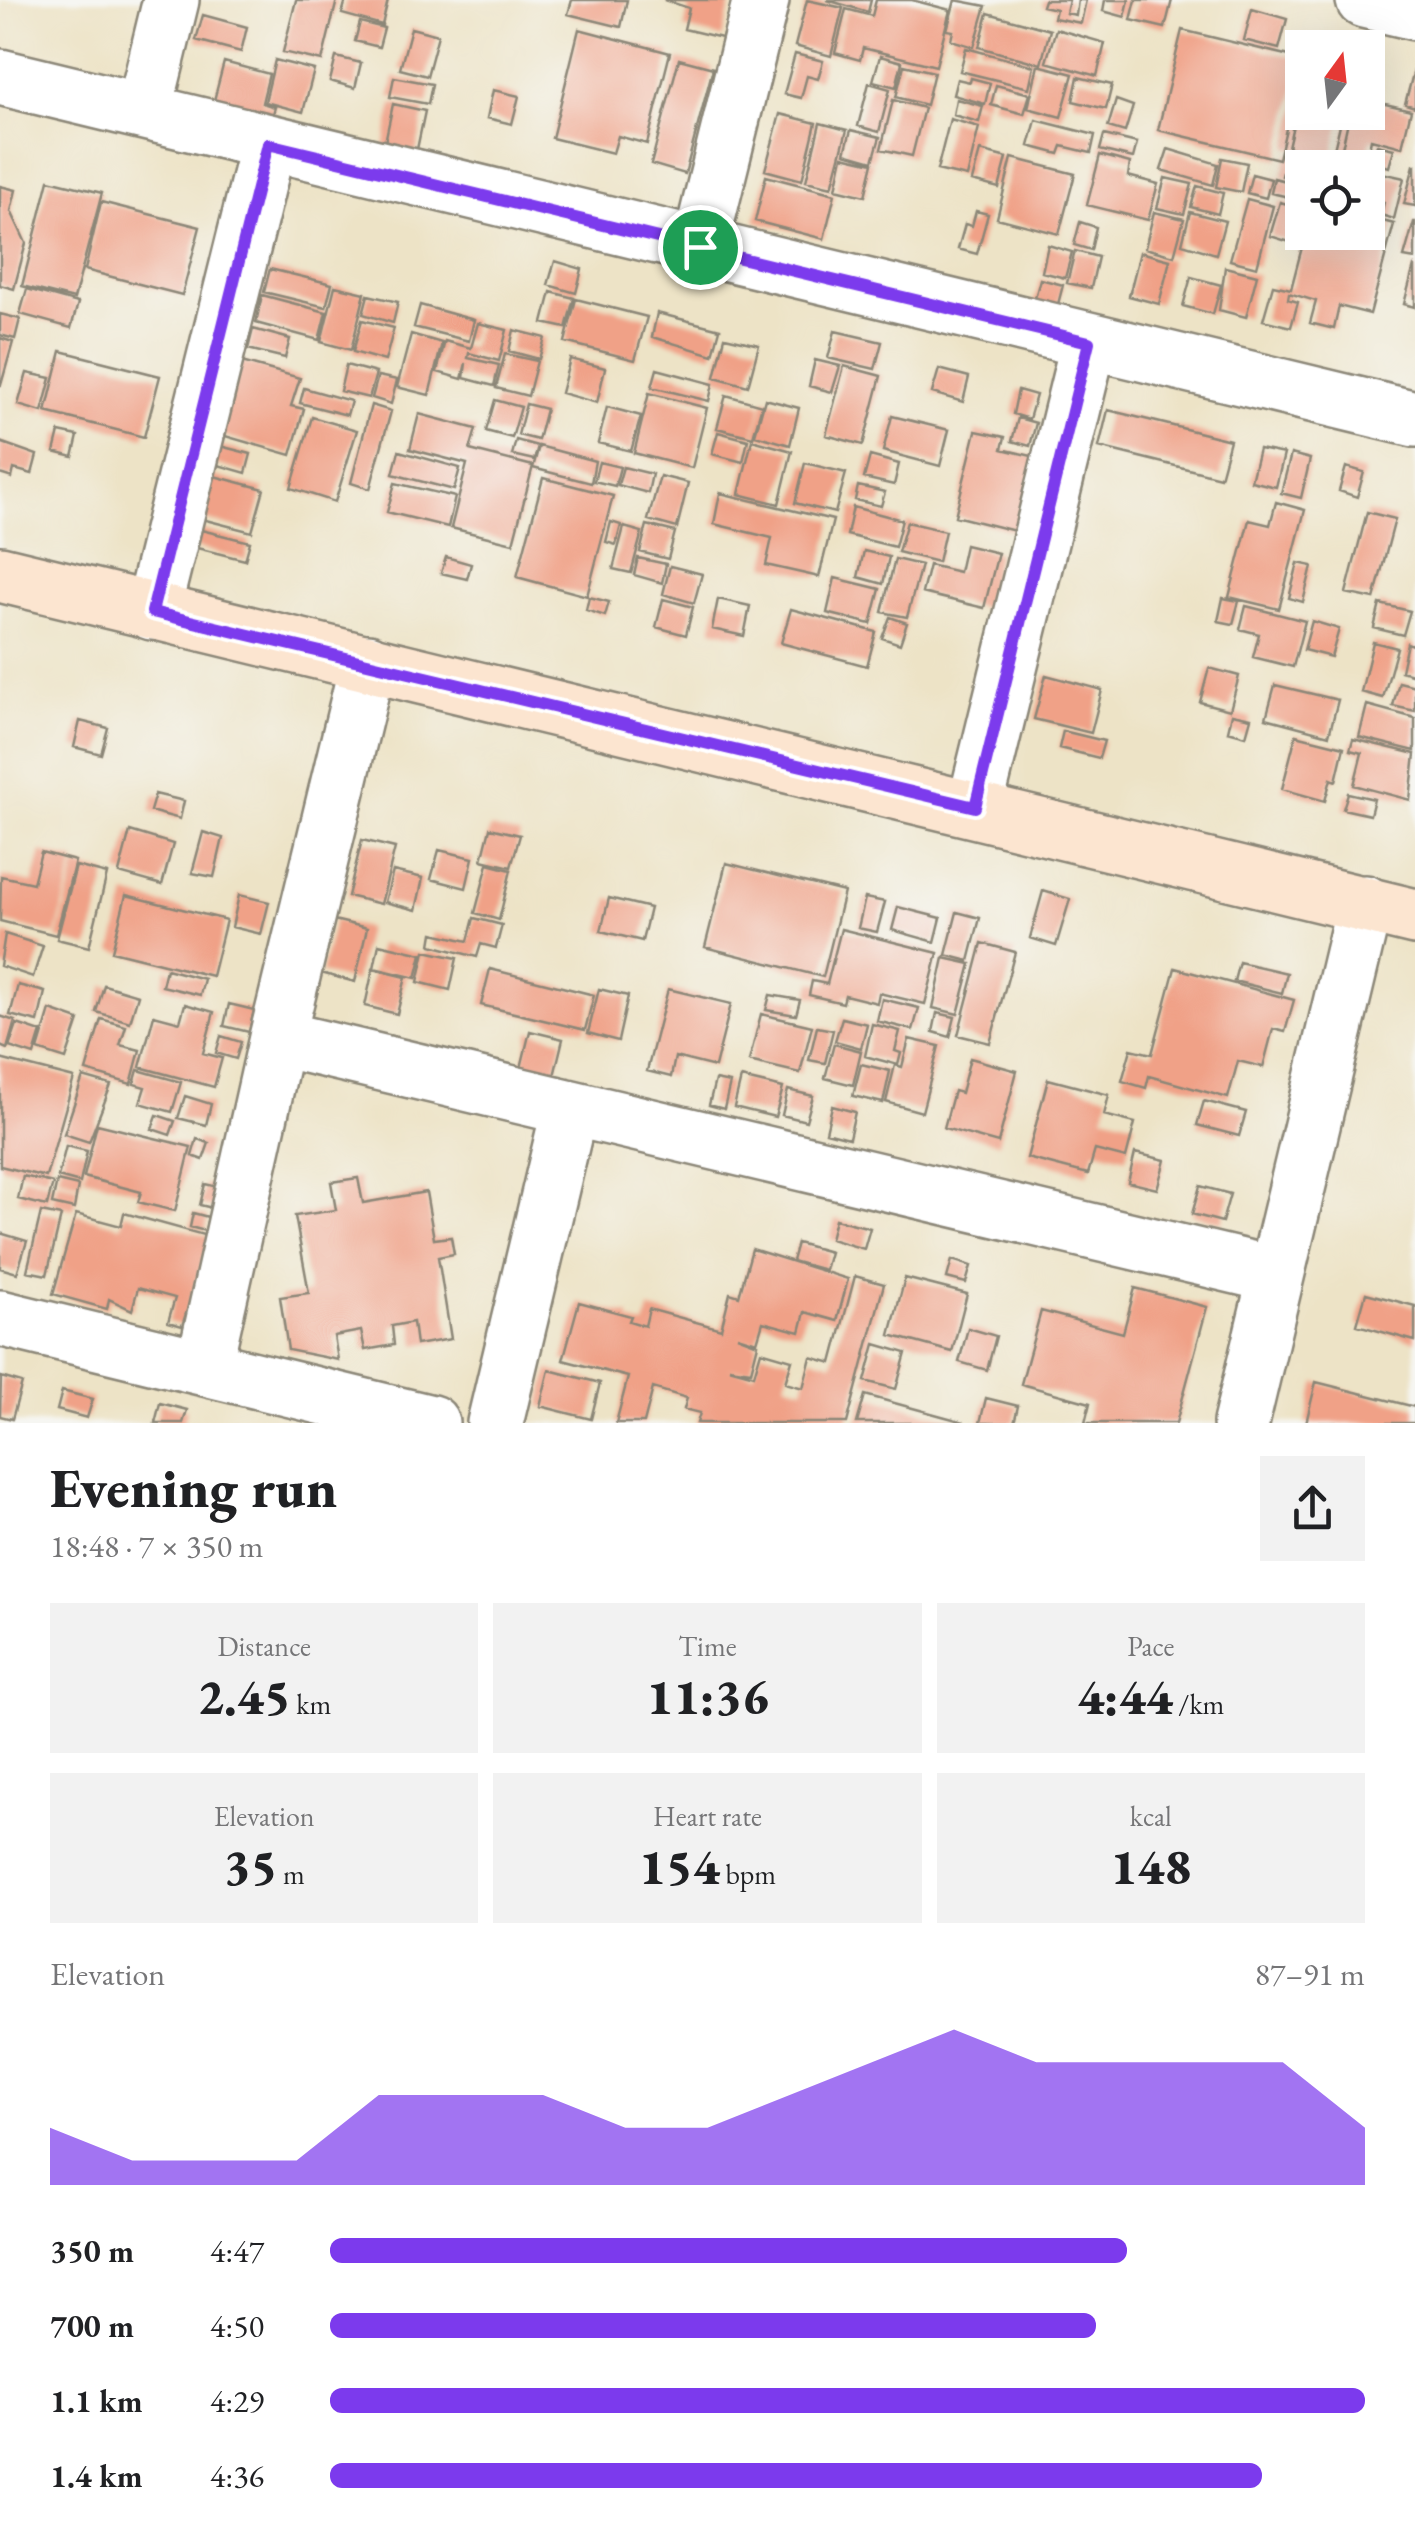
<!DOCTYPE html>
<html lang="en">
<head>
<meta charset="utf-8">
<style>
	:root { --surface:#fff; --page:#f2f2f2; --text:#202124; --muted:#757577; --accent:#7c3aed }
	body { margin:0; font-family:"EB Garamond",serif; background:var(--page); color:var(--text); height:100vh; display:flex; flex-direction:column; font-size:38px; white-space:nowrap }
	* { box-sizing:border-box; margin:0 }
	p { font-size:32px; color:var(--muted) }
	.icon { flex:none; width:55px; height:55px; fill:none; stroke:currentColor; stroke-width:2; stroke-linecap:round; stroke-linejoin:round }
	.map { position:relative; height:1423px; overflow:hidden }
	.panel { display:flex; flex-direction:column; background:var(--surface); flex:1 }
	.panel>* { flex:none }
	.needle { width:65px; rotate:15deg }
	.buttons { position:absolute; left:1285px; top:30px; display:grid; gap:20px }
	.buttons a { display:grid; place-items:center; width:100px; height:100px; border-radius:0px; background:var(--surface); box-shadow:0 10px 40px #0002; font-size:50px }
	.pin { position:absolute; display:grid; place-items:center; width:85px; height:85px; color:#fff; margin:-42px; border:5px solid #fff; border-radius:50%; box-shadow:0 2px 10px #0007 }
	.round { display:grid; place-items:center; flex:none; width:105px; height:105px; border-radius:0px; background:var(--page) }
	.overview { display:flex; align-items:center; justify-content:space-between; height:170px; padding:0 50px }
	h1 { font-size:55px; font-weight:800; line-height:75px }
	.metrics { display:grid; grid-template-columns:repeat(3,1fr); gap:15px; height:170px; padding:10px 50px }
	.metrics div { display:grid; align-content:center; border-radius:0px; background:var(--page); text-align:center }
	.metrics b { font-size:50px; font-weight:800 }
	.metrics small { font-size:28px; font-weight:400 }
	.metrics p { font-size:28px }
	.chart { height:280px; padding:20px 50px }
	.chart p { display:flex; justify-content:space-between }
	.chart svg { width:100%; height:180px; margin-top:10px; fill:var(--accent); opacity:.7 }
	ul { padding:0 50px; list-style:none; font-size:32px }
	li { display:grid; grid-template-columns:160px 120px 1fr; align-items:center; height:75px }
	li i { height:25px; border-radius:12px; background:var(--accent) }
	.map>svg:first-child { display:block }
</style>
</head>
<body>
<div class="map">
<svg width="1415" height="1423" viewBox="0 0 1415 1423">
	<rect width="100%" height="100%" fill="#f6f6f2"/>
	<filter id="ink" filterUnits="userSpaceOnUse"><feTurbulence type="fractalNoise" baseFrequency=".01" numOctaves="2"/><feDisplacementMap in="SourceGraphic" scale="20" xChannelSelector="R" yChannelSelector="G"/><feConvolveMatrix kernelMatrix="1 2 1 2 8 2 1 2 1" color-interpolation-filters="sRGB"/></filter>
	<filter id="wash" filterUnits="userSpaceOnUse"><feTurbulence type="fractalNoise" baseFrequency=".0048" numOctaves="4" result="noise"/><feDisplacementMap in="SourceGraphic" scale="40" xChannelSelector="R" yChannelSelector="G"/><feGaussianBlur stdDeviation="2.25" result="paint"/><feColorMatrix in="noise" values="0 0 0 0 0 0 0 0 0 0 0 0 0 0 0 0 0 1.4 0 .05"/><feComposite in="paint" operator="in"/></filter>
	<g filter="url(#wash)">
		<rect width="100%" height="100%" fill="#ede3c6"/>
		<g id="blocks">
			<path fill="#f0a187" d="M296 0H337L322 61 283 52Z
				M346 0H388L382 25 342 14Z
				M572 0H627L621 27 568 14Z
				M664 0H732L722 38 684 29 689 8Z
				M807 0 843 8 831 56 795 46Z
				M827 0H871L868 12Z
				M876 0H912L950 10 936 66 863 48 860 60 835 53 846 9 872 16Z
				M955 0 986 6 974 47 951 40 953 31 947 30Z
				M1044 0H1069L1066 13 1076 15 1078 0H1086L1081 23 1054 18 1056 9 1042 6Z
				M1105 0H1129L1125 17 1103 11Z
				M1136 0H1172L1165 28 1131 20Z
				M1252 9 1287 19 1279 49 1244 40Z
				M988 13 1050 30 1041 64 979 47Z
				M203 15 247 27 241 52 196 40Z
				M360 22 384 28 379 47 355 41Z
				M411 28 438 35 427 76 400 69Z
				M579 29 670 53 647 144 618 136 613 153 552 138Z
				M1056 29 1105 43 1097 76 1046 62Z
				M1182 30 1302 59 1279 159 1158 130Z
				M966 48 1034 66 1029 88 960 71Z
				M795 54 823 61 818 79 807 76 801 98 784 94Z
				M880 56 902 62 896 87 873 81Z
				M336 57 361 63 355 88 330 81Z
				M679 59 713 68 685 174 651 164Z
				M275 60 314 70 303 112 265 102Z
				M224 62 269 74 262 103 275 107 269 127 211 112Z
				M904 65 934 72 926 105 896 97Z
				M1038 65 1073 74 1061 117 1028 108Z
				M1414 70 1415 71V107L1405 104Z
				M394 77 432 84 428 104 390 97Z
				M1078 77 1112 85 1106 109 1073 101Z
				M971 78 990 83 985 104 953 95 957 79 970 82Z
				M869 83 890 89 879 132 858 126Z
				M996 85 1030 94 1024 114 991 105Z
				M493 90 519 96 512 124 487 118Z
				M1301 90 1302 112H1343L1332 158 1288 147Z
				M956 99 983 106 979 122 953 115Z
				M893 100 924 108 912 156 881 149Z
				M1116 100 1133 106 1125 132 1108 127Z
				M1368 100 1411 110 1402 147 1371 139 1365 168 1339 162 1350 112H1368Z
				M393 104 425 111 416 154 384 147Z
				M780 114 816 123 802 180 765 170Z
				M950 119 979 127 967 177 937 170Z
				M1036 120 1095 135 1091 153 1062 146 1059 154 1029 146Z
				M820 123 847 130 832 187 806 181Z
				M851 130 880 137 873 161 845 153Z
				M1104 135 1137 143 1133 158 1100 150Z
				M1377 145 1394 149 1389 167 1372 162Z
				M1168 149 1218 164 1213 185 1161 170Z
				M980 151 1007 158 999 188 972 181Z
				M1288 154 1338 166V168H1302V182L1282 176Z
				M1100 155 1130 163 1128 176 1158 184 1148 220 1087 205Z
				M843 156 873 163 865 196 836 189Z
				M1012 158 1075 174 1059 234 997 218Z
				M1222 158 1247 163 1241 192 1216 187Z
				M1414 165H1415V206L1404 204Z
				M1382 173 1404 178 1394 219 1381 215 1384 202 1375 199Z
				M1252 174 1271 179 1266 198 1247 193Z
				M766 176 835 194 824 239 755 221Z
				M1165 178 1192 184 1184 214 1157 208Z
				M1274 178 1302 185V200L1271 193Z
				M49 180 102 193 74 299 22 286Z
				M0 186 16 190 11 211 26 243 14 289 0 285Z
				M1197 186 1223 193 1218 214 1191 207Z
				M1247 199 1273 206 1257 267 1230 260Z
				M101 202 200 227 182 295 85 270Z
				M1280 202 1302 208 1293 243 1270 236Z
				M976 211 988 214 977 254 958 249 965 224 972 226Z
				M1368 211 1376 213 1375 219 1394 224 1370 314 1339 306 1334 329 1310 323 1316 301 1289 293 1288 299 1298 302 1291 327 1263 320 1273 285 1291 289 1306 232H1368Z
				M1154 212 1184 219 1174 256 1145 248Z
				M1190 212 1225 221 1216 254 1182 244Z
				M1080 222 1096 227 1091 250 1074 245Z
				M1414 222H1415V259L1404 257Z
				M1048 245 1072 252 1065 278 1042 272Z
				M1075 251 1098 257 1091 288 1067 283Z
				M1140 252 1170 260 1159 304 1129 296Z
				M555 261 582 269 576 293 548 285Z
				M1414 266 1415 267V307L1404 304Z
				M1225 267 1257 275 1246 317 1219 310Z
				M270 269 332 284 326 307 264 292Z
				M1191 277 1221 285 1213 314 1183 306Z
				M1040 279 1063 285 1057 308 1034 302Z
				M335 286 365 293 351 350 321 342Z
				M27 289 78 303 71 328 20 314Z
				M551 292 574 298 566 328 543 323Z
				M262 295 326 312 319 340 256 323Z
				M368 295 398 302 393 323 363 314Z
				M576 299 647 317 635 360 565 342Z
				M420 305 474 320 469 341 414 327Z
				M657 313 720 329 713 355 652 337Z
				M0 314 20 319 15 339 0 335Z
				M362 320 394 328 385 361 353 352Z
				M478 323 507 330 499 361 469 353 468 358 499 365 494 386 464 378 466 363 462 379 437 372 445 341 471 348Z
				M253 329 290 339 285 358 248 349Z
				M514 330 545 338 539 359 509 351Z
				M835 331 882 342 875 369 828 358Z
				M411 334 442 343 429 395 397 387Z
				M725 337 759 345 748 386 715 377Z
				M0 338 13 342 1 385H0Z
				M61 351 160 376 144 437 46 412Z
				M505 354 537 361 528 396 496 388Z
				M570 359 605 368 597 403 561 393Z
				M815 360 840 366 832 392 809 386Z
				M238 361 300 378 291 406 304 409 291 455 218 434Z
				M346 365 376 373 369 398 340 391Z
				M844 366 881 376 863 445 826 435Z
				M657 369 713 384 709 401 652 387Z
				M939 369 969 377 963 402 932 393Z
				M27 373 51 378 42 412 18 405Z
				M378 376 397 380 391 404 372 398Z
				M304 388 351 401 347 415 300 403Z
				M1018 390 1036 395 1029 419 1013 414Z
				M649 393 707 408 692 468 634 453Z
				M726 395 762 405 753 437 717 428Z
				M765 399 799 408 790 445 755 435Z
				M495 400 521 407 512 438 486 431Z
				M526 404 546 409 538 440 518 435Z
				M371 405 391 411 370 489 351 483Z
				M607 407 641 416 631 451 598 443Z
				M1108 410 1230 440 1220 477 1099 447Z
				M419 414 476 429 470 450 533 466 513 543 451 528 467 464 410 449Z
				M892 416 949 430 940 466 883 451Z
				M312 417 357 430 335 502 291 488Z
				M1018 418 1036 423 1030 446 1012 441Z
				M976 431 1005 437 1002 449 1036 457 1023 533 955 516Z
				M59 432 78 436 73 457 54 452Z
				M718 432 748 440 743 462 712 454Z
				M516 440 538 446 534 460 512 455Z
				M752 440 792 451 779 504 739 494Z
				M0 442 37 455 32 474 14 469 12 478 0 474Z
				M216 445 251 454 246 473 211 463Z
				M539 446 595 461 591 483 533 468Z
				M1259 449 1284 454 1276 487 1251 481Z
				M399 451 460 468 454 490 393 474Z
				M1291 454 1310 459 1301 498 1281 493Z
				M870 456 899 464 894 485 864 478Z
				M599 462 620 467 615 486 594 481Z
				M805 463 846 473 835 513 795 503Z
				M623 467 652 474 648 493 618 485Z
				M1346 467 1364 472 1357 497 1339 491Z
				M210 475 264 489 252 532 198 518Z
				M660 476 688 483 677 528 648 520Z
				M543 478 613 496 587 596 517 577Z
				M395 483 455 497 448 527 387 512Z
				M858 486 885 492 881 506 855 500Z
				M720 493 833 520 819 577 766 565 772 538 714 524Z
				M1276 502 1305 510 1279 609 1229 597 1249 520 1270 525Z
				M853 507 902 520 895 547 847 535Z
				M1367 512 1395 519 1374 599 1346 593Z
				M611 522 621 525 616 545 606 542Z
				M907 522 945 531 938 562 898 552Z
				M647 525 675 532 668 559 640 552Z
				M624 527 642 532 631 573 613 569Z
				M197 529 250 542 245 560 193 547Z
				M965 545 998 553 984 608 922 593 929 565 959 572Z
				M864 551 889 557 883 584 858 577Z
				M446 557 471 564 467 579 441 573Z
				M638 558 666 564 662 583 634 575Z
				M895 559 921 565 907 617 882 612Z
				M1298 563 1312 566 1303 602 1289 598Z
				M670 566 702 574 694 603 663 594Z
				M835 578 880 589 871 624 827 613Z
				M589 597 609 602 605 616 586 610Z
				M1223 598 1239 601 1233 624 1218 621Z
				M663 599 693 607 686 635 656 627Z
				M718 599 750 606 744 636 712 629Z
				M1380 604 1410 611 1403 635 1374 628Z
				M1246 606 1305 621 1293 667 1253 657 1259 634 1240 629Z
				M791 609 876 632 867 666 781 643Z
				M890 617 907 623 900 644 882 638Z
				M1312 621 1339 629 1331 657 1304 650Z
				M1373 642 1397 648 1383 698 1361 692Z
				M1407 643 1415 646V675L1401 671Z
				M1209 668 1239 676 1230 710 1200 702Z
				M1046 675 1102 690 1091 733 1034 719Z
				M1399 682 1415 686V711L1393 706Z
				M1275 685 1338 700 1329 735 1266 718Z
				M1367 705 1415 718V751L1359 737Z
				M1232 714 1251 718 1246 736 1228 731Z
				M80 721 108 728 101 754 74 747Z
				M1063 731 1104 741 1099 758 1059 748Z
				M1296 735 1344 747 1336 781 1331 779 1325 801 1282 789Z
				M1353 739 1415 754 1410 800 1354 785 1362 753 1350 750Z
				M1348 793 1374 799 1370 815 1343 809Z
				M155 794 184 801 180 819 150 811Z
				M490 828 520 835 511 867 482 860Z
				M130 831 173 844 162 885 119 873Z
				M203 832 223 838 214 877 192 873Z
				M362 840 395 848 381 904 348 896Z
				M439 850 473 858 466 888 431 879Z
				M41 852 75 861 56 935 0 921 1 876 33 883Z
				M726 863 844 892 823 977 705 947Z
				M488 864 511 870 499 920 475 913Z
				M76 866 107 874 89 947 57 939Z
				M393 871 423 878 416 910 385 902Z
				M1043 891 1070 899 1056 946 1030 938Z
				M126 895 226 920 212 976 112 951Z
				M239 895 269 902 261 934 232 927Z
				M609 898 650 908 642 941 601 931Z
				M865 898 885 902 877 932 858 928Z
				M898 907 941 918 935 942 892 930Z
				M957 912 980 918 969 961 946 955Z
				M474 918 502 925 496 948 481 944 477 957 431 945 433 933 468 941Z
				M334 920 367 928 355 982 321 973Z
				M841 929 938 953 925 1004 879 993 877 1003 845 995 843 1003 809 995 812 981 827 984Z
				M5 934 43 946 33 977 0 966Z
				M982 943 1015 952 990 1043 958 1035Z
				M379 944 422 954 416 978 374 968Z
				M425 951 457 958 450 990 418 982Z
				M944 958 971 964 958 1014 933 1008Z
				M1239 962 1287 973 1282 993 1234 981Z
				M1175 968 1294 1000 1285 1032 1273 1029 1263 1067 1238 1061 1228 1098 1149 1076 1146 1088 1122 1081 1131 1049 1152 1054Z
				M166 969 204 979 200 995 162 986Z
				M373 969 406 977 397 1014 365 1006Z
				M490 969 594 995 585 1030 481 1005Z
				M18 985 45 992 38 1022 10 1015Z
				M104 985 138 995 130 1022 96 1012Z
				M599 989 628 996 618 1041 588 1033Z
				M668 989 731 1004 715 1067 675 1057 671 1077 647 1071Z
				M770 995 800 1000 796 1015 766 1010Z
				M882 999 919 1008 913 1030 877 1021Z
				M185 1004 214 1012 203 1053 222 1058 214 1087 140 1067 154 1015 180 1022Z
				M229 1004 254 1010 249 1032 224 1026Z
				M50 1010 79 1020 66 1059 38 1050Z
				M937 1013 955 1017 950 1037 933 1032Z
				M761 1014 812 1026 800 1073 749 1061Z
				M0 1016 15 1021 7 1049 0 1046Z
				M842 1018 867 1024 861 1048 835 1041Z
				M101 1019 126 1026 120 1045 140 1050 131 1084 86 1071Z
				M17 1024 41 1032 34 1055 9 1047Z
				M872 1024 900 1031 895 1051 901 1053 898 1065 865 1056Z
				M817 1027 833 1030 825 1063 809 1060Z
				M530 1031 563 1039 554 1076 521 1068Z
				M221 1036 241 1042 236 1059 216 1053Z
				M909 1039 939 1046 922 1112 886 1102 895 1065 902 1067Z
				M834 1044 861 1051 853 1085 825 1078Z
				M970 1058 1017 1071 998 1143 944 1128 954 1091 961 1093Z
				M0 1059 74 1078 46 1177 0 1166Z
				M861 1064 890 1071 883 1103 853 1096Z
				M138 1070 181 1082 172 1112 140 1103 145 1087 134 1084Z
				M83 1077 111 1085 89 1142 64 1134Z
				M741 1078 783 1088 775 1117 734 1107Z
				M1048 1079 1109 1095 1104 1115 1135 1123 1126 1158 1095 1150 1088 1174 1027 1158Z
				M715 1080 730 1083 724 1109 709 1105Z
				M788 1090 813 1096 806 1121 782 1115Z
				M185 1096 211 1104 206 1125 178 1118Z
				M1204 1101 1246 1112 1239 1136 1197 1125Z
				M832 1106 855 1112 849 1138 826 1132Z
				M157 1115 175 1121 170 1135 152 1129Z
				M97 1124 191 1147 175 1211 138 1202 141 1192 84 1177Z
				M197 1139 209 1143 203 1160 192 1156Z
				M66 1146 87 1151 80 1183 58 1177Z
				M1135 1153 1165 1160 1157 1189 1128 1182Z
				M23 1176 53 1183 47 1206 18 1199Z
				M358 1178 363 1203 426 1192 434 1239 451 1237 454 1254 438 1257 451 1339 416 1345 413 1322 392 1326 394 1345 365 1350 361 1331 334 1336 338 1360 288 1350 280 1297 309 1293 295 1216 336 1210 331 1182Z
				M57 1181 78 1186 74 1209 52 1204Z
				M205 1184 230 1190 225 1211 200 1205Z
				M1200 1186 1230 1194 1222 1222 1192 1214Z
				M41 1212 61 1216 47 1275 27 1271Z
				M124 1213 211 1237 182 1326 168 1322 175 1298 138 1288 132 1310 109 1299 107 1309 53 1294 76 1214 121 1226Z
				M193 1213 208 1217 205 1231 190 1227Z
				M835 1219 870 1228 864 1249 830 1239Z
				M0 1233 27 1241 17 1273 0 1268Z
				M797 1243 830 1252 825 1270 792 1261Z
				M752 1249 848 1279 837 1321 805 1312 800 1332 763 1322 757 1342 737 1336 758 1344 751 1371 729 1368 754 1375 761 1351 792 1360 785 1383 803 1388 811 1357 832 1363 855 1276 884 1284 847 1423H697L700 1413 684 1409 687 1398 653 1388 644 1423H616L628 1377 563 1360 579 1302 631 1316 629 1321 645 1326 649 1309 721 1329 730 1293 739 1296Z
				M952 1260 971 1266 966 1283 947 1278Z
				M905 1278 967 1294 952 1352 890 1335Z
				M1135 1288 1207 1307 1176 1423H1085L1090 1403 1021 1384 1041 1311 1123 1333Z
				M1366 1293 1415 1306V1341L1357 1325Z
				M968 1328 996 1336 987 1370 959 1362Z
				M875 1344 906 1353 896 1389 865 1381Z
				M549 1370 600 1383 591 1419 540 1406Z
				M1 1377 22 1383 12 1419 0 1416Z
				M1316 1382 1415 1407V1423H1306Z
				M62 1391 93 1399 87 1418 57 1410Z
				M865 1395 964 1422V1423H857Z
				M986 1398 1018 1406 1014 1423H980Z
				M160 1403 187 1410 183 1423H155Z"/>
		</g>
	</g>
	<g filter="url(#ink)">
		<use href="#blocks" fill-opacity="0" stroke="#8c8778" stroke-width="2.5"/>
		<g fill="none" stroke-linecap="round" stroke-linejoin="round">
			<g stroke="#8c8778" stroke-width="60">
				<path id="street" d="M1364 0 1415 12
					M0 77 1415 419
					M144 111 171 0
					M700 247 761 0
					M152 612 268 144
					M975 807 1089 342
					M277 1038 1275 1275
					M0 1318 431 1423
					M204 1366 277 1038 368 662
					M495 1423 570 1108
					M1241 1423 1365 903"/>
			</g>
			<g stroke="#8c8778" stroke-width="60">
				<path id="secondary" d="M0 574 1415 917"/>
			</g>
			<use href="#street" stroke="#fff" stroke-width="55"/>
			<use href="#secondary" stroke="#fce5d0" stroke-width="55"/>
		</g>
	</g>
	<g fill="none" stroke-linecap="round" stroke-linejoin="round" filter="url(#ink)">
		<g stroke="#fff" stroke-width="20">
			<path id="route" d="M268 144 1089 342 975 807 152 612Z"/>
		</g>
		<use href="#route" stroke="#7c3aed" stroke-width="12"/>
	</g>
</svg>
<div class="buttons">
<a><svg class="needle" viewBox="-14 -14 28 28"><path d="M0-13l5 13h-10z" fill="#e53935"/><path d="M0 13l5-13h-10z" fill="#757577"/></svg></a>
<a><svg class="icon" aria-label="locate" viewBox="0 0 24 24"><circle cx="12" cy="12" r="6"/><path d="M12 2v4M12 18v4M2 12h4M18 12h4"/></svg></a>
</div>
<div class="pin" style="left:700px;top:247px;background:#1e9e55"><svg class="icon" aria-label="arrive" viewBox="0 0 24 24"><path d="M6 21V4h12l-3 4 3 4H6"/></svg></div>
</div>
<section class="panel">
<div class="overview"><div><h1>Evening run</h1><p>18:48 · 7 × 350 m</p></div><a class="round"><svg class="icon" aria-label="share" viewBox="0 0 24 24"><path d="M12 15V3M7 8l5-5 5 5M5 13v7h14v-7"/></svg></a></div>
<div class="metrics">
<div><p>Distance</p><b>2.45<small> km</small></b></div>
<div><p>Time</p><b>11:36</b></div>
<div><p>Pace</p><b>4:44<small> /km</small></b></div>
</div>
<div class="metrics">
<div><p>Elevation</p><b>35<small> m</small></b></div>
<div><p>Heart rate</p><b>154<small> bpm</small></b></div>
<div><p>kcal</p><b>148</b></div>
</div>
<div class="chart"><p><span>Elevation</span>87–91 m</p>
<svg viewBox="0 0 160 44" preserveAspectRatio="none"><path d="M0 44V30L10 38L20 38L30 38L40 22L50 22L60 22L70 30L80 30L90 22L100 14L110 6L120 14L130 14L140 14L150 14L160 30V44z"/></svg>
</div>
<ul>
<li><b>350 m</b>4:47<i style="width:77%"></i></li>
<li><b>700 m</b>4:50<i style="width:74%"></i></li>
<li><b>1.1 km</b>4:29<i style="width:100%"></i></li>
<li><b>1.4 km</b>4:36<i style="width:90%"></i></li>
</ul>
</section>
</body>
</html>
